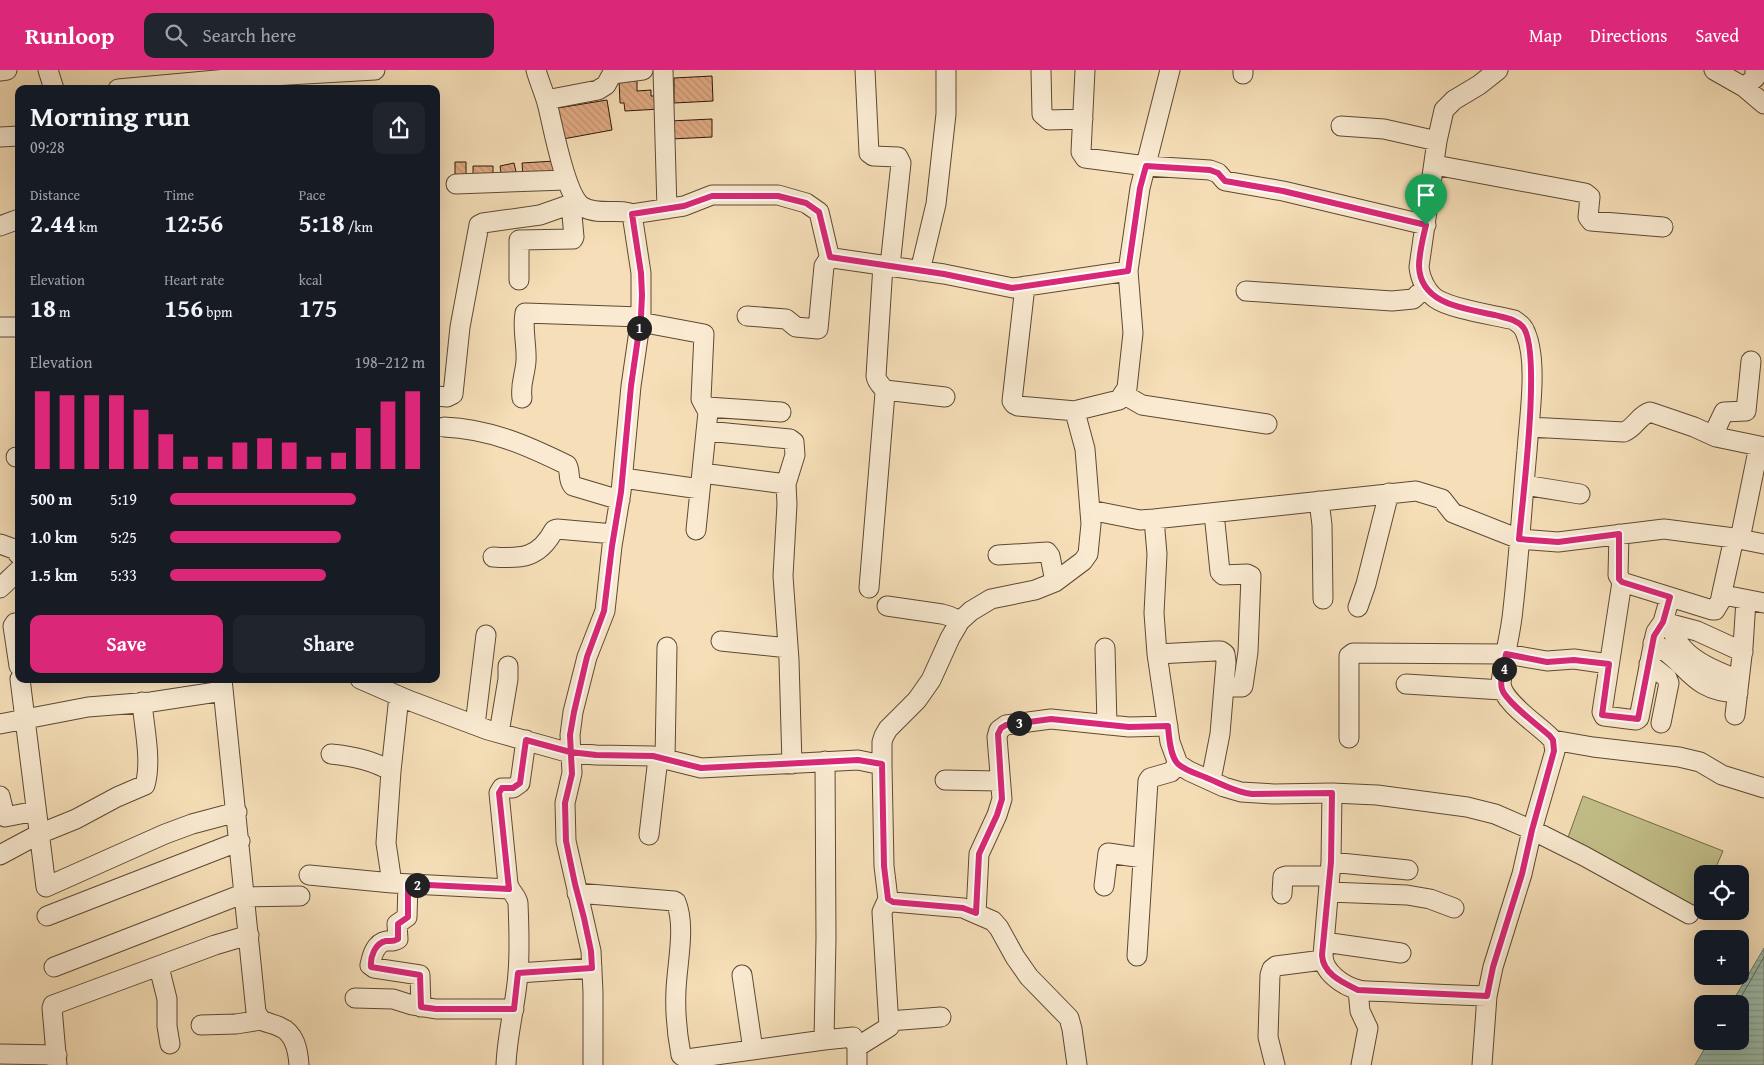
<!DOCTYPE html>
<html lang="en">
<head>
<meta charset="utf-8">
<style>
	:root { --surface:#171b24; --page:#20242c; --text:#f1f3f6; --muted:#9ea1a6; --accent:#db2777 }
	body { margin:0; font-family:"Gentium Book Plus",serif; background:var(--page); color:var(--text); height:100vh; display:flex; flex-direction:column; font-size:19px; white-space:nowrap }
	* { box-sizing:border-box; margin:0 }
	p { font-size:16px; color:var(--muted) }
	.icon { flex:none; width:28px; height:28px; fill:none; stroke:currentColor; stroke-width:2; stroke-linecap:round; stroke-linejoin:round }
	.map { position:relative; flex:1; overflow:hidden }
	.sheet { position:absolute; left:15px; top:15px; width:425px; height:598px; display:flex; flex-direction:column; background:var(--surface); border-radius:10px; box-shadow:0 5px 20px #0002 }
	.sheet>* { flex:none }
	.controls { position:absolute; left:1694px; top:795px; display:grid; gap:10px }
	.controls a { display:grid; place-items:center; width:55px; height:55px; border-radius:10px; background:var(--surface); box-shadow:0 5px 20px #0002; font-size:25px }
	.pin { position:absolute; display:grid; place-items:center; width:42px; height:42px; color:#fff; margin:-51px -21px; border-radius:50% 50% 50% 0; rotate:-45deg; box-shadow:0 0 5px #0007 }
	.pin .icon { rotate:45deg }
	.km { position:absolute; width:25px; height:25px; margin:-12px; border-radius:50%; background:#222; color:#fff; font-size:14px; line-height:25px; text-align:center }
	.round { display:grid; place-items:center; flex:none; width:52px; height:52px; border-radius:10px; background:var(--page) }
	.overview { display:flex; align-items:center; justify-content:space-between; height:85px; padding:0 15px }
	h1 { font-size:28px; font-weight:800; line-height:38px }
	.stats { display:grid; grid-template-columns:repeat(3,1fr); gap:8px; height:85px; padding:5px 15px }
	.stats div { display:grid; align-content:center }
	.stats b { font-size:25px; font-weight:800 }
	.stats small { font-size:14px; font-weight:400 }
	.stats p { font-size:14px }
	.chart { height:140px; padding:10px 15px }
	.chart p { display:flex; justify-content:space-between }
	.chart svg { width:100%; height:90px; margin-top:5px; stroke:var(--accent); stroke-width:6 }
	.cta { display:flex; gap:10px; margin-top:auto; padding:10px 15px }
	.cta a { flex:1; height:58px; border-radius:10px; background:var(--accent); color:#fff; font-size:20px; font-weight:800; line-height:58px; text-align:center }
	.cta a+a { background:var(--page); color:var(--text) }
	ul { padding:0 15px; list-style:none; font-size:16px }
	li { display:grid; grid-template-columns:80px 60px 1fr; align-items:center; height:38px }
	li i { height:12px; border-radius:6px; background:var(--accent) }
	header { display:flex; align-items:center; gap:30px; box-sizing:border-box; height:70px; padding:0 25px; background:var(--accent); color:#fff }
	header strong { font-size:24px }
	nav { display:flex; gap:28px; margin-inline-start:auto; font-size:18px }
	.search { width:350px; height:45px; background:var(--page); display:flex; align-items:center; gap:12px; box-sizing:border-box; padding:0 18px; border-radius:10px; color:var(--muted); font-size:19px }
	.map>svg:first-child { display:block }
</style>
</head>
<body>
<header>
<strong>Runloop</strong>
<div class="search"><svg class="icon" aria-label="search" viewBox="0 0 24 24"><circle cx="10" cy="10" r="6"/><path d="M15 15l6 6"/></svg>Search here</div>
<nav><a>Map</a><a>Directions</a><a>Saved</a></nav>
</header>
<div class="map">
<svg width="1764" height="995" viewBox="0 0 1764 995">
	<defs>
		<pattern id="water-rules" width="6" height="5" patternUnits="userSpaceOnUse" patternTransform="scale(1.25)"><rect width="6" height="5" fill="#9dbdab"/><path d="M0 2.5h6" fill="none" stroke="#87a292"/></pattern>
		<pattern id="building-back-hatch" width="6" height="6" patternUnits="userSpaceOnUse" patternTransform="scale(1.25)"><rect width="6" height="6" fill="#e2ab84"/><path d="M-1 5l2 2M0 0l6 6M5-1l2 2" fill="none" stroke="#c29270"/></pattern>
	</defs>
	<rect width="100%" height="100%" fill="#f6dfb8"/>
	<filter id="stains"><feTurbulence type="fractalNoise" baseFrequency=".004" numOctaves="4"/><feColorMatrix values="0 0 0 0 .2 0 0 0 0 .09 0 0 0 0 .02 0 0 0 .5 -.17"/></filter>
	<radialGradient id="worn" r=".72"><stop offset=".6" stop-color="#630" stop-opacity="0"/><stop offset="1" stop-color="#630" stop-opacity=".3"/></radialGradient>
	<path fill="#c3c08a" stroke="#766c49" d="M1583 726 1723 781 1713 804H1702V829L1697 843 1566 773Z"/>
	<path fill="url(#water-rules)" stroke="#6f7b6a" d="M1764 878V995H1695L1709 971H1740V934H1731Z"/>
	<g fill="none" stroke-linecap="round" stroke-linejoin="round">
		<path stroke="#646a5a" stroke-width="1" d="M1737 934 1764 887"/>
	</g>
	<path fill="url(#building-back-hatch)" stroke="#2a1708" d="M712 6 713 31 674 33V8Z
		M637 9V21L651 20V26H659L660 39 625 41 624 33H620L619 10Z
		M607 30 612 60 563 69 558 38Z
		M712 49V67L671 69 670 51Z
		M555 91V104L523 106 522 93Z
		M455 92H466V110L455 111Z
		M514 93 517 106 502 109 500 96Z
		M473 96H493V110H473Z"/>
	<g fill="none" stroke-linecap="round" stroke-linejoin="round">
		<g stroke="#5d4934" stroke-width="21">
			<path id="minor" d="M48 0 54 19
				M536 0C539 11 544 22 547 33 553 55 565 127 583 137 599 146 621 138 632 144L641 203V247L631 316 621 422 612 476 605 541 587 587 573 642 570 665 572 703 565 733 566 771 591 881 593 922V995
				M663 0 667 139
				M865 0 869 83 873 86 898 87 901 93 890 196
				M1041 0 1042 44 1049 50 1083 49
				M1085 0 1081 82 1085 88 1146 96 1210 100 1218 103 1225 111 1283 121 1426 155
				M1714 0 1744 17 1764 34
				M0 1 7 0
				M1243 4V0
				M1744 17 1755 8V0
				M118 19 238 8 375 0
				M546 30 598 20 606 15 612 4 643 0
				M1341 56 1384 59 1437 71
				M0 67 19 66
				M1435 95 1585 123 1590 127 1588 147 1591 151 1663 157
				M456 114 566 110
				M632 144 684 136 712 125H778L806 133 819 142 829 185 833 188 944 204 1013 218 1128 201
				M0 156 19 149
				M920 201 936 134 946 44V0
				M519 210V170L573 169 574 167 571 134
				M1025 216 1012 331 1014 334 1018 336 1076 341
				M1246 221 1392 231 1413 229 1426 217
				M747 246 786 249 796 257 818 259 824 196 830 187
				M640 252 704 264 701 329 708 342 696 460
				M0 257H19
				M885 320 945 327
				M1123 324 1142 335 1267 354
				M436 326 447 327 453 324 460 257 479 155 483 153 540 145 577 132
				M522 328C520 313 525 306 526 291 527 275 522 259 525 243L641 247
				M707 337 781 342
				M444 357C490 359 526 375 567 395 571 402 567 409 573 416L620 430
				M1529 357 1624 362C1635 358 1639 345 1650 342L1694 357 1716 367 1764 377
				M706 361 790 369 794 372 795 385 786 414 787 434 783 506 789 590 792 694
				M1713 365 1724 342 1746 341 1751 291
				M16 387H19
				M702 403 786 414
				M623 408 700 419
				M1524 415 1580 424
				M1319 431 1322 455 1323 529
				M1090 440 1140 450 1154 449 1416 421 1442 429 1453 443 1519 469 1558 472 1664 459 1734 468 1764 474
				M1214 443 1220 502 1223 505 1247 504 1251 506 1248 582 1243 616 1242 617H1225
				M1154 449 1157 484 1154 543 1157 584 1170 672 1178 694 1189 701 1224 717 1241 722 1274 724 1332 723 1377 725 1467 737 1495 744 1532 760 1584 786 1689 844
				M1619 464 1618 505 1622 512 1712 540H1715L1724 525 1764 533
				M1740 469 1759 376
				M0 474 14 479 19 485
				M998 485 1047 482 1050 486 1055 512
				M493 487C522 489 539 488 554 460L557 459 614 464
				M1622 512 1602 642 1604 646 1636 650 1639 648 1655 566 1656 562 1663 552 1670 527
				M0 518 19 500
				M869 518 885 323C884 316 877 314 876 306L883 195
				M1721 527 1734 468
				M887 536 942 544 949 546 960 551
				M1358 537 1366 514 1389 423
				M1663 552 1697 561 1743 582
				M19 553H15L13 556 19 596
				M1671 554C1676 586 1712 600 1739 610
				M721 571 788 578
				M1653 573C1689 592 1689 621 1738 623
				M1105 578 1107 655
				M1157 584 1215 581H1221L1225 584 1226 592 1220 664 1211 710
				M1649 594 1667 608 1669 613 1661 653
				M20 609 46 817 165 764 192 754 237 742
				M222 609 256 942 261 950C267 953 274 954 280 957 295 963 298 980 299 995
				M360 609 408 630 488 660 570 683 596 685 653 686 701 698 858 690 882 695 884 796 888 829 893 832 963 838 993 851 999 858 1015 887 1029 907 1069 948 1072 959 1077 995
				M1406 614 1502 620
				M399 626 391 701 386 773 392 813 509 819
				M1735 645 1743 577 1746 530
				M0 654 88 637 151 632 223 621
				M475 655 486 565
				M499 663 508 609V596
				M1349 668V586L1353 583 1506 584 1547 591 1574 589 1609 594
				M1553 670 1593 677 1679 687 1700 692 1722 705 1764 718
				M331 684C353 686 372 690 391 701
				M665 689 667 577
				M825 691 826 868 824 970 853 967 857 977
				M882 695V672L884 666 888 659 917 630 931 610 950 568 960 551 971 541 991 529 1035 520 1055 512 1083 491 1088 484 1091 454 1085 379 1075 342 1078 340 1119 330 1127 318 1133 263 1128 201 1140 118 1170 0
				M945 710 999 711
				M1332 723 1331 792 1323 885C1323 902 1343 916 1359 920 1370 922 1383 921 1394 922 1425 924 1456 925 1487 926
				M0 726 5 747 36 741
				M649 765 658 688
				M0 785 39 764 76 749 117 727 145 715C152 691 144 657 142 632
				M1331 792 1408 800
				M309 805 392 813
				M408 814 407 847 397 854 398 869C393 872 391 871 386 871 375 873 372 886 370 895L374 898 420 905 421 937
				M1104 816 1108 783 1143 788
				M1329 822 1407 825 1430 829 1454 838
				M577 823 674 831 676 832C686 856 677 894 676 920 675 941 677 964 681 985L687 989 824 970
				M1282 824 1283 807 1286 806H1330
				M246 827 300 826
				M976 843 979 784 997 745 1002 729 997 667 999 660 1006 655 1051 649 1129 657 1168 656
				M47 846 240 771
				M1324 872 1401 883
				M1137 886 1148 711 1150 708 1171 702 1178 694
				M54 897 245 823
				M159 897 167 929V956L170 974
				M518 903 592 898
				M742 905 753 980
				M1358 920 1360 941 1368 958 1361 995
				M355 928 393 929 412 935 436 939H514
				M889 951 941 947
				M201 955 236 954 261 950
				M0 984 57 985
				M57 995 52 938 53 935 215 875 249 865
				M506 995C507 964 516 934 518 903 520 880 519 857 518 833 517 826 510 822 508 814L499 723 502 718H513L520 713 526 670
				M857 995V977L889 957 882 842 888 829
				M1275 995 1268 967 1270 905 1272 899 1276 896 1323 890
				M1482 995 1487 926 1493 897 1522 804 1532 760 1555 681 1553 670 1550 667C1537 654 1503 632 1501 614 1503 589 1511 564 1513 539 1519 487 1522 434 1527 381 1529 349 1538 293 1526 264 1524 257 1520 254 1514 250 1494 245 1450 239 1435 228 1426 221 1420 208 1419 197L1437 71 1444 40 1454 30 1479 15 1498 0"/>
		</g>
		<use href="#minor" stroke="#f9ead1" stroke-width="19"/>
	</g>
	<g fill="none" stroke-linecap="round" stroke-linejoin="round">
		<g stroke="#fff" stroke-width="10">
			<path id="route" d="M1426 155 1283 121 1225 111 1218 103 1210 100 1146 96 1140 118 1128 201 1012 218 944 204 830 187 819 142 806 133 778 126H712L684 136 632 144 641 203 642 225 641 247 631 316 621 422 612 476 604 541 587 587 574 642 570 665 572 704 565 733 566 771 575 814 584 848 591 881 592 898 518 903 514 939H436L421 937 420 905 371 897C370 887 375 873 386 871 391 871 393 872 398 869V854L408 847V814L509 819 499 723 502 718H513L520 713 526 670 570 682 596 685 653 686 701 698 858 690 882 694 884 796 888 829 893 832 963 838 976 843 979 784 997 745 1002 729 998 664 1001 658 1006 655 1051 649 1129 657 1168 656C1169 667 1170 686 1178 694 1186 701 1198 704 1207 708 1222 714 1235 722 1252 724L1332 723 1331 792 1322 885C1323 904 1342 912 1358 920L1487 926 1493 897 1522 804 1532 760 1554 681 1553 670 1550 666C1540 657 1505 631 1502 619 1499 609 1504 594 1506 584L1547 592 1574 590 1609 594 1602 645 1638 649 1654 566 1663 552 1670 527 1622 512 1619 509V464L1558 472 1519 469C1522 433 1542 281 1523 257 1516 249 1505 248 1495 245 1467 239 1420 235 1419 196 1419 183 1423 168 1426 155"/>
		</g>
		<use href="#route" stroke="#db2777" stroke-width="6"/>
	</g>
	<rect width="100%" height="100%" filter="url(#stains)"/>
	<rect width="100%" height="100%" fill="url(#worn)"/>
</svg>
<div class="controls">
<a><svg class="icon" aria-label="locate" viewBox="0 0 24 24"><circle cx="12" cy="12" r="6"/><path d="M12 2v4M12 18v4M2 12h4M18 12h4"/></svg></a>
<a>+</a>
<a>−</a>
</div>
<div class="pin" style="left:1426px;top:155px;background:#1e9e55"><svg class="icon" aria-label="arrive" viewBox="0 0 24 24"><path d="M6 21V4h12l-3 4 3 4H6"/></svg></div>
<b class="km" style="left:639px;top:258px">1</b>
<b class="km" style="left:417px;top:815px">2</b>
<b class="km" style="left:1019px;top:653px">3</b>
<b class="km" style="left:1504px;top:599px">4</b>
<section class="sheet">
<div class="overview"><div><h1>Morning run</h1><p>09:28</p></div><a class="round"><svg class="icon" aria-label="share" viewBox="0 0 24 24"><path d="M12 15V3M7 8l5-5 5 5M5 13v7h14v-7"/></svg></a></div>
<div class="stats">
<div><p>Distance</p><b>2.44<small> km</small></b></div>
<div><p>Time</p><b>12:56</b></div>
<div><p>Pace</p><b>5:18<small> /km</small></b></div>
</div>
<div class="stats">
<div><p>Elevation</p><b>18<small> m</small></b></div>
<div><p>Heart rate</p><b>156<small> bpm</small></b></div>
<div><p>kcal</p><b>175</b></div>
</div>
<div class="chart"><p><span>Elevation</span>198–212 m</p>
<svg viewBox="0 0 160 44" preserveAspectRatio="none"><path d="M5 44V6M15 44V8M25 44V8M35 44V8M45 44V15M55 44V27M65 44V38M75 44V38M85 44V31M95 44V29M105 44V31M115 44V38M125 44V36M135 44V24M145 44V11M155 44V6"/></svg>
</div>
<ul>
<li><b>500 m</b>5:19<i style="width:73%"></i></li>
<li><b>1.0 km</b>5:25<i style="width:67%"></i></li>
<li><b>1.5 km</b>5:33<i style="width:61%"></i></li>
</ul>
<div class="cta"><a>Save</a><a>Share</a></div>
</section>
</div>
</body>
</html>
